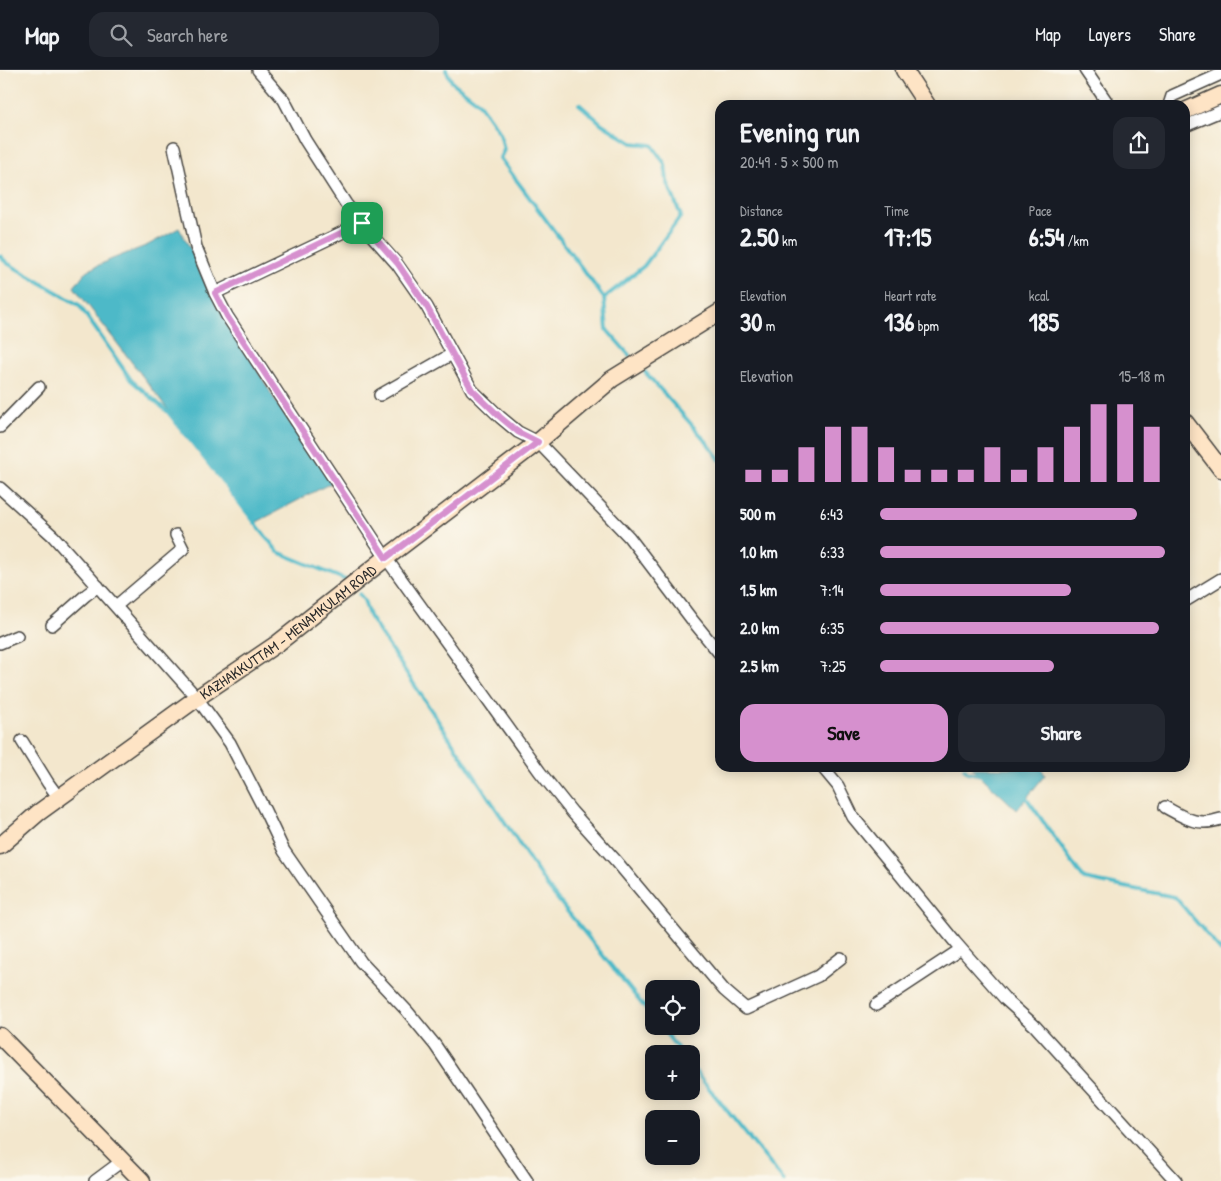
<!DOCTYPE html>
<html lang="en">
<head>
<meta charset="utf-8">
<style>
	:root { --surface:#171b24; --page:#242831; --text:#f1f3f6; --muted:#9ea1a6; --line:#363941; --accent:#d690ce }
	body { margin:0; font-family:"Patrick Hand",sans-serif; background:var(--page); color:var(--text); height:100vh; display:flex; flex-direction:column; font-size:19px; white-space:nowrap }
	* { box-sizing:border-box; margin:0 }
	p { font-size:16px; color:var(--muted) }
	.icon { flex:none; width:28px; height:28px; fill:none; stroke:currentColor; stroke-width:2; stroke-linecap:round; stroke-linejoin:round }
	.map { position:relative; flex:1; overflow:hidden }
	.drawer { position:absolute; left:715px; top:30px; width:475px; height:672px; display:flex; flex-direction:column; background:var(--surface); border-radius:15px; box-shadow:0 2px 12px #0003 }
	.drawer>* { flex:none }
	.tools { position:absolute; left:645px; top:910px; display:grid; gap:10px }
	.tools a { display:grid; place-items:center; width:55px; height:55px; border-radius:10px; background:var(--surface); box-shadow:0 2px 12px #0003; font-size:25px }
	.pin { position:absolute; display:grid; place-items:center; width:42px; height:42px; color:#fff; margin:-21px; border-radius:10px; box-shadow:0 2px 8px #0006 }
	.round { display:grid; place-items:center; flex:none; width:52px; height:52px; border-radius:15px; background:var(--page) }
	.headline { display:flex; align-items:center; justify-content:space-between; height:85px; padding:0 25px }
	h1 { font-size:28px; font-weight:700; line-height:38px }
	.figures { display:grid; grid-template-columns:repeat(3,1fr); gap:8px; height:85px; padding:5px 25px }
	.figures div { display:grid; align-content:center }
	.figures b { font-size:25px; font-weight:700 }
	.figures small { font-size:14px; font-weight:400 }
	.figures p { font-size:14px }
	.chart { height:140px; padding:10px 25px }
	.chart p { display:flex; justify-content:space-between }
	.chart svg { width:100%; height:90px; margin-top:5px; stroke:var(--accent); stroke-width:6 }
	.button { display:flex; gap:10px; margin-top:auto; padding:10px 25px }
	.button a { flex:1; height:58px; border-radius:15px; background:var(--accent); color:#111; font-size:20px; font-weight:700; line-height:58px; text-align:center }
	.button a+a { background:var(--page); color:var(--text) }
	ul { padding:0 25px; list-style:none; font-size:16px }
	li { display:grid; grid-template-columns:80px 60px 1fr; align-items:center; height:38px }
	li i { height:12px; border-radius:6px; background:var(--accent) }
	header { display:flex; align-items:center; gap:30px; box-sizing:border-box; height:70px; padding:0 25px; background:var(--surface); border-bottom:1px solid var(--line) }
	header strong { font-size:24px }
	nav { display:flex; gap:28px; margin-inline-start:auto; font-size:18px }
	.search { width:350px; height:45px; background:var(--page); display:flex; align-items:center; gap:12px; box-sizing:border-box; padding:0 18px; border-radius:15px; color:var(--muted); font-size:19px }
	.map>svg:first-child { display:block }
</style>
</head>
<body>
<header>
<strong>Map</strong>
<div class="search"><svg class="icon" aria-label="search" viewBox="0 0 24 24"><circle cx="10" cy="10" r="6"/><path d="M15 15l6 6"/></svg>Search here</div>
<nav><a>Map</a><a>Layers</a><a>Share</a></nav>
</header>
<div class="map">
<svg width="1221" height="1111" viewBox="0 0 1221 1111">
	<rect width="100%" height="100%" fill="#fbf7ec"/>
	<filter id="ink" filterUnits="userSpaceOnUse"><feTurbulence type="fractalNoise" baseFrequency=".02" numOctaves="2"/><feDisplacementMap in="SourceGraphic" scale="10" xChannelSelector="R" yChannelSelector="G"/><feConvolveMatrix kernelMatrix="1 2 1 2 8 2 1 2 1" color-interpolation-filters="sRGB"/></filter>
	<filter id="wash" filterUnits="userSpaceOnUse"><feTurbulence type="fractalNoise" baseFrequency=".0096" numOctaves="4" result="noise"/><feDisplacementMap in="SourceGraphic" scale="20" xChannelSelector="R" yChannelSelector="G"/><feGaussianBlur stdDeviation="1.12" result="paint"/><feColorMatrix in="noise" values="0 0 0 0 0 0 0 0 0 0 0 0 0 0 0 0 0 1.4 0 .05"/><feComposite in="paint" operator="in"/></filter>
	<g filter="url(#wash)">
		<rect width="100%" height="100%" fill="#f3e7cd"/>
		<path fill="#4db9c8" stroke="#3c727a" d="M179 158 256 298 278 335 333 412 255 453 74 217 86 201 112 189 148 175Z
			M972 698H1041L1045 705 1017 740Z"/>
		<g fill="none" stroke-linecap="round" stroke-linejoin="round">
			<path stroke="#4db9c8" stroke-width="4" d="M446 0 452 12 478 32 500 63 504 80 500 88 604 228 644 196 681 146 667 111 665 94 652 75 632 73 602 54 579 34
				M0 186 7 193 79 235 131 310 168 342 278 482 346 510
				M604 228 607 260 629 285
				M645 302 706 371 720 390
				M359 524 364 530 369 546 547 816 654 949
				M964 698 968 702 982 705
				M1025 726 1084 809 1175 827 1221 881
				M660 956 682 984
				M691 996 784 1111"/>
		</g>
	</g>
	<g filter="url(#ink)">
		<g fill="none" stroke-linecap="round" stroke-linejoin="round">
			<g stroke="#494743" stroke-width="14">
				<path id="street" d="M258 0 284 30 305 70 346 134 365 158 397 194 427 237 472 320 500 347 518 362 538 372 629 467 693 551 720 584
					M1085 0 1109 35
					M1169 35 1172 26 1221 4
					M1185 56 1221 41
					M174 77 196 177 215 223 227 246 386 488 540 702 572 742 617 792 724 920 746 939 818 906 841 888
					M215 223 362 153
					M380 325 452 284
					M0 357 39 317
					M0 418 53 466 197 628 230 673 265 741 284 781 361 892 407 941 435 975 527 1111
					M1185 531 1221 509
					M116 536 183 479 176 465
					M52 555 86 525 98 516
					M0 573 17 566
					M22 671 48 713 59 728
					M823 698 838 716 853 747 955 872 1006 930 1035 956 1176 1111
					M1165 737C1185 748 1197 757 1221 749
					M876 935 961 879
					M95 1111 122 1091"/>
			</g>
			<g stroke="#494743" stroke-width="19">
				<g id="secondary">
					<path d="M904 0 927 35"/>
					<path d="M1185 41 1221 25"/>
					<path d="M1185 352 1221 399"/>
					<path id="s1" d="M0 776 38 743 197 628 278 573 386 488 538 372 612 309 720 242"/>
					<path d="M0 966 142 1111"/>
				</g>
			</g>
			<use href="#street" stroke="#fff" stroke-width="11"/>
			<use href="#secondary" stroke="#fee4c5" stroke-width="16"/>
		</g>
	</g>
	<g fill="none" stroke-linecap="round" stroke-linejoin="round" filter="url(#ink)">
		<g stroke="#fff" stroke-width="10">
			<path id="route" d="M362 153 398 194 427 237 472 320 500 347 518 362 538 372 386 488 227 246 215 223Z"/>
		</g>
		<use href="#route" stroke="#d690ce" stroke-width="6"/>
	</g>
	<g text-anchor="middle" dominant-baseline="central" stroke-width="4" stroke-linejoin="round" paint-order="stroke">
		<g font-size="15" fill="#2b2b2b" stroke="#fbf7ec">
			<text stroke="none"><textPath href="#s1" startOffset="359">KAZHAKKUTTAM - MENAMKULAM ROAD</textPath></text>
		</g>
	</g>
</svg>
<div class="tools">
<a><svg class="icon" aria-label="locate" viewBox="0 0 24 24"><circle cx="12" cy="12" r="6"/><path d="M12 2v4M12 18v4M2 12h4M18 12h4"/></svg></a>
<a>+</a>
<a>−</a>
</div>
<div class="pin" style="left:362px;top:153px;background:#1e9e55"><svg class="icon" aria-label="arrive" viewBox="0 0 24 24"><path d="M6 21V4h12l-3 4 3 4H6"/></svg></div>
<section class="drawer">
<div class="headline"><div><h1>Evening run</h1><p>20:49 · 5 × 500 m</p></div><a class="round"><svg class="icon" aria-label="share" viewBox="0 0 24 24"><path d="M12 15V3M7 8l5-5 5 5M5 13v7h14v-7"/></svg></a></div>
<div class="figures">
<div><p>Distance</p><b>2.50<small> km</small></b></div>
<div><p>Time</p><b>17:15</b></div>
<div><p>Pace</p><b>6:54<small> /km</small></b></div>
</div>
<div class="figures">
<div><p>Elevation</p><b>30<small> m</small></b></div>
<div><p>Heart rate</p><b>136<small> bpm</small></b></div>
<div><p>kcal</p><b>185</b></div>
</div>
<div class="chart"><p><span>Elevation</span>15–18 m</p>
<svg viewBox="0 0 160 44" preserveAspectRatio="none"><path d="M5 44V38M15 44V38M25 44V27M35 44V17M45 44V17M55 44V27M65 44V38M75 44V38M85 44V38M95 44V27M105 44V38M115 44V27M125 44V17M135 44V6M145 44V6M155 44V17"/></svg>
</div>
<ul>
<li><b>500 m</b>6:43<i style="width:90%"></i></li>
<li><b>1.0 km</b>6:33<i style="width:100%"></i></li>
<li><b>1.5 km</b>7:14<i style="width:67%"></i></li>
<li><b>2.0 km</b>6:35<i style="width:98%"></i></li>
<li><b>2.5 km</b>7:25<i style="width:61%"></i></li>
</ul>
<div class="button"><a>Save</a><a>Share</a></div>
</section>
</div>
</body>
</html>
